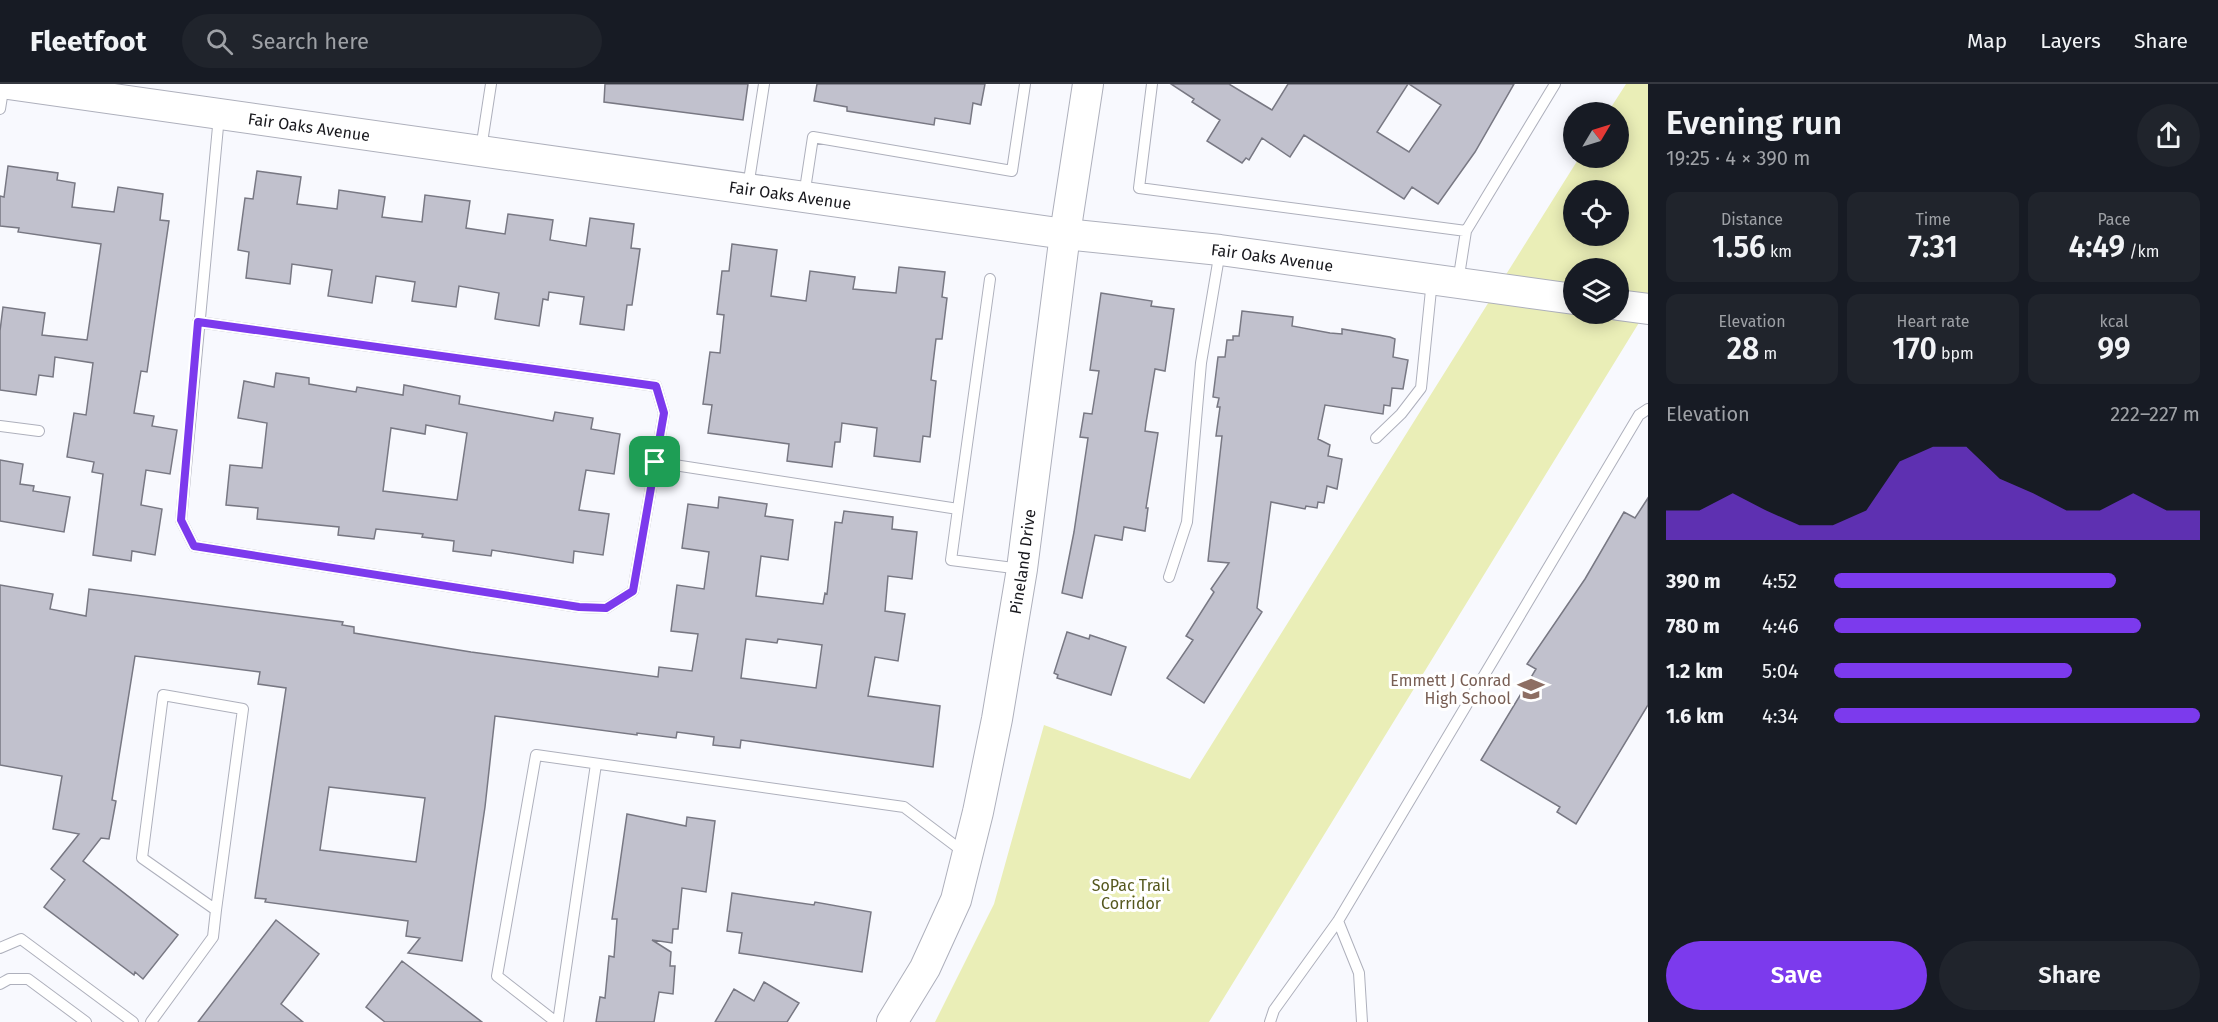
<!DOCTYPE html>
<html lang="en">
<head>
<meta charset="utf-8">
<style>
	:root { --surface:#171b24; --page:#20242c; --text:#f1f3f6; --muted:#9ea1a6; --line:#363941; --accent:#7c3aed }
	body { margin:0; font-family:"Fira Sans",sans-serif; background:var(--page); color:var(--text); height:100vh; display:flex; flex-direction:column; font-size:22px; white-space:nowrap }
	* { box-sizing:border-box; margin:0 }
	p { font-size:20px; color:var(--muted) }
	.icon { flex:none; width:33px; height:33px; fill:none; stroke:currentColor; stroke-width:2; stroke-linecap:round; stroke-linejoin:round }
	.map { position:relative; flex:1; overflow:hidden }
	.sheet { display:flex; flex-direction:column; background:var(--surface); width:570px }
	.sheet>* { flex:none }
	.needle { width:39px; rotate:52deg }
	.controls { position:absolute; left:1563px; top:18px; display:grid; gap:12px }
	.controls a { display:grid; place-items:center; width:66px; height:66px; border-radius:50%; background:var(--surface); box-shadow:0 3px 15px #0003; font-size:30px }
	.pin { position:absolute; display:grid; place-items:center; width:51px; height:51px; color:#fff; margin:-26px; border-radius:12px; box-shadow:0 3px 9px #0006 }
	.round { display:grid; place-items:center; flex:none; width:63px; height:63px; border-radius:32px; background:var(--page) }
	.summary { display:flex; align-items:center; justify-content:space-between; height:102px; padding:0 18px }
	h1 { font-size:33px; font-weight:600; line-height:45px }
	.metrics { display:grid; grid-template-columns:repeat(3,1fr); gap:9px; height:102px; padding:6px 18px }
	.metrics div { display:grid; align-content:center; border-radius:12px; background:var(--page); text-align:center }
	.metrics b { font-size:30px; font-weight:600 }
	.metrics small { font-size:16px; font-weight:400 }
	.metrics p { font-size:16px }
	.chart { height:168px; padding:12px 18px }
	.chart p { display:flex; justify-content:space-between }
	.chart svg { width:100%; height:108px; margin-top:6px; fill:var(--accent); opacity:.7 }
	.button { display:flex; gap:12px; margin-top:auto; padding:12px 18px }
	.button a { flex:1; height:69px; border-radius:36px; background:var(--accent); color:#fff; font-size:24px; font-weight:600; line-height:69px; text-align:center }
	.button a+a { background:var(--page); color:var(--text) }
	ul { padding:0 18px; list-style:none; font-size:20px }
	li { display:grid; grid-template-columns:96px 72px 1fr; align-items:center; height:45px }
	li i { height:15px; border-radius:8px; background:var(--accent) }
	header { display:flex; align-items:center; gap:36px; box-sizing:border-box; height:84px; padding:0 30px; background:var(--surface); border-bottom:2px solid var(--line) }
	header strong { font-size:28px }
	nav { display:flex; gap:33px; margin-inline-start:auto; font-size:21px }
	.search { width:420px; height:54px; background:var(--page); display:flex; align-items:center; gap:15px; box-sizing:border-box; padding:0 21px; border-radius:33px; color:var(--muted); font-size:22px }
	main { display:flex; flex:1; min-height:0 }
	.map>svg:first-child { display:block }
</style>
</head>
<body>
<header>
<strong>Fleetfoot</strong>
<div class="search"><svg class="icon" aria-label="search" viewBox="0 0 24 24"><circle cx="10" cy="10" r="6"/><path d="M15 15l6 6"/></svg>Search here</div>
<nav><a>Map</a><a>Layers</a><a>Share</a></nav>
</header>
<main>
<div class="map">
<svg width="1648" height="938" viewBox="0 0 1648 938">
	<rect width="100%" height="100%" fill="#f8f9fe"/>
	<path fill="#eaeeb7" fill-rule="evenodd" d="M1626 0H1648V224L1209 938H935L994 820 1044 641 1190 695 1579 74H1618V28H1608ZM1574 106H1618V152H1574ZM1574 184H1618V230H1574Z"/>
	<path fill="#c1c1cd" stroke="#787883" stroke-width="1.5" fill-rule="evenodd" d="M605 0H748L743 36 604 18Z
		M817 0H985L981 21 973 19 970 40 935 34 934 41 847 27V23L814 17Z
		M1171 0H1229L1272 26 1288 0H1408L1377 48 1409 68 1441 21 1409 0H1514L1475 68 1438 120 1412 103 1404 115 1304 51 1290 73 1262 54 1249 76 1246 74 1242 79 1207 57 1220 36 1192 18 1194 15Z
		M8 82 58 89 57 96 75 99 72 123 114 128 118 103 163 110 160 136 169 137 147 288 141 287 134 329 154 332 152 342 177 346 170 390 146 386 141 421 162 425 155 471 132 467 131 477 93 471 103 390 92 388 94 378 67 373 74 329 86 331 93 279 55 273 53 293 39 291 36 311 0 306V247L3 223 45 229 42 251 87 256 101 160 18 148 19 144 0 142V112L4 113Z
		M257 87 301 93 297 120 337 125 339 106 385 113 382 133 422 138 425 111 470 117 466 144 505 150 508 130 553 136 550 156 586 162 590 134 634 140 631 164 640 165 632 221H627L624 246 580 240 584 213 549 208 548 216 543 215 539 242 495 235 499 209 459 202 456 223 412 217 415 198 376 192 372 219 328 212 332 186 292 180 290 200 246 194 249 168 238 166 245 114 253 115Z
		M732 160 777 166 771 212 806 217 810 187 855 193 853 205 896 209 899 183 945 188 942 213 947 214 942 255H936L931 296 936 297 930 353 923 352 920 378 874 372 877 344 842 339 840 358H835L832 383 787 377 789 360 708 349 712 321 703 320 710 268 720 269 724 231 717 230 722 187H729Z
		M1101 209 1152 217 1151 222 1174 225 1165 287 1155 285 1146 339 1145 347 1158 349 1146 424H1148L1145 447 1124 443 1122 456 1095 451 1082 514 1062 509 1074 448 1088 354 1080 353 1084 329 1092 330 1099 287 1090 286Z
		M1242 227 1293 233 1292 242 1330 249 1342 250V245L1390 253 1395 255 1393 273 1408 276 1403 305 1392 304 1390 322 1384 321 1383 330 1325 321 1318 355 1330 361 1328 372 1342 375 1337 405 1327 402 1324 419 1318 418 1317 424 1306 422 1305 425 1271 418 1257 524 1262 528 1204 619 1167 594 1193 556 1186 552 1214 508 1211 505 1229 479 1208 477 1222 352H1216L1220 323H1217L1219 314 1213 313 1218 273H1225L1227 256H1233V252H1239Z
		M276 289 309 294V300L356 308 357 303 403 311 404 301 460 312 459 320 553 337 555 328 593 334 591 345 620 350 614 390 586 386 579 426 609 430 603 471 574 467 573 479 492 466 491 472 453 467 454 457 422 453 423 450 376 445 374 455 338 451 339 443 257 435 258 424 226 421 230 381 262 384 267 339 238 334 244 297 274 303ZM426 341 467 349 457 416 383 407 391 344 425 350Z
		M0 376 23 380 20 400 34 402 33 407 70 413 64 448 0 437Z
		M719 413 767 420 765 432 793 436 788 476 761 472 756 512 823 520 825 509 827 510 835 438 842 439 844 427 893 433 892 445 917 448 912 495 888 492 885 527 905 530 898 577 875 573 868 612 940 622 933 683 741 656 740 664 713 661 714 653 677 648 676 654 637 649V651L495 632 485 723 462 877 408 869 420 854 406 852 408 837 265 818 266 815 255 814 286 604 258 600 260 588 135 572 112 716 116 717 109 755 101 754 83 777 178 851 143 895 135 888 134 891 44 823 65 796 51 785 79 750 53 745 62 692 0 681V501L53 510 50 525 86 532 89 505 343 538 342 541 354 543V549L471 568 658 593 659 583 692 587 698 550 671 547 677 501 704 505 709 468 682 464 688 420 718 424ZM746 555 777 559 778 555 822 561 816 604 741 594ZM329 703 425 714 416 778 320 766Z
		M1648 414V621L1576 740 1557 728 1560 723 1481 676 1536 585 1527 580 1585 495 1624 428 1635 434Z
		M1067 548 1089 555 1090 551 1126 563 1111 611 1057 594 1058 591 1054 589Z
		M627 730 686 742 687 733 715 737 706 808 682 804 678 845H673L672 859 652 856 671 868 670 882H675L673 910 659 908 654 938H596L600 913 605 914 609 872 614 873 617 835H612Z
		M732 809 814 821 815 818 871 828 862 888 739 869 742 849 727 847Z
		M276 836 319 870 281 920 303 938H198Z
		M402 877 482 938H385L366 923Z
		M764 898 799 919 787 938H715L734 905 754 917Z"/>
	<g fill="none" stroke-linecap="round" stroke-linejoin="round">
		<g stroke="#aeb0bc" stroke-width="12">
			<path id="lane" d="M1152 0 1139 104 1466 147
				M0 25 4 0
				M481 65 491 0
				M748 103 764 0
				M804 112 813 53 1012 87 1025 0
				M1458 198 1466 147 1555 0
				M198 238 656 302 664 329 633 507 606 524 579 523 194 462 181 436 219 32
				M0 342 39 347
				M1376 354 1401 330 1421 304 1432 196
				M655 378 958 425 990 195
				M958 425 951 476 1021 485
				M1169 493 1187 438 1201 279 1220 167
				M1338 837 1359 889 1362 938
				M0 864 21 855 133 938
				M0 900 9 895H28L86 938
				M151 938 213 853 216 826 243 625 163 611 142 774 216 826
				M556 938 497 892 536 671 904 723 965 769
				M558 938 596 680
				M1270 938 1274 926 1338 837 1639 331 1648 325"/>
		</g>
		<g stroke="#aeb0bc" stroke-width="32">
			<g id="secondary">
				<path id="s1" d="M8 0 1065 150 1220 166 1574 215"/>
				<path d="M1618 221 1648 225"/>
				<path id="s2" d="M892 938 925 884 956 816 978 728 997 635 1022 485 1065 150 1088 0"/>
			</g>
		</g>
		<use href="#lane" stroke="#fff" stroke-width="10"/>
		<use href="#secondary" stroke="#fff" stroke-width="30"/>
	</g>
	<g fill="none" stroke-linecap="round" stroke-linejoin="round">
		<g stroke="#fff" stroke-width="12">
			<path id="route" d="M198 238 656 302 664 329 633 507 606 524 579 523 194 462 181 436Z"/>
		</g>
		<use href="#route" stroke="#7c3aed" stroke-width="8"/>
	</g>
	<defs>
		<g id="school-bare" transform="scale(2.07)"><path d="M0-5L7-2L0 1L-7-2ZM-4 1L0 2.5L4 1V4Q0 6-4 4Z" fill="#8d6e63" stroke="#fff" stroke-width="2.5" paint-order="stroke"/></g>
	</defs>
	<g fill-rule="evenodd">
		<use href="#school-bare" x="1531" y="605"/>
	</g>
	<g text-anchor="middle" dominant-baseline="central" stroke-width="6" stroke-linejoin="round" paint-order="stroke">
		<g font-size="16" fill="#18181d" stroke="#fff">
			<text stroke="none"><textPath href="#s1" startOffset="304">Fair Oaks Avenue</textPath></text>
			<text stroke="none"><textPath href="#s1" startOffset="790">Fair Oaks Avenue</textPath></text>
			<text stroke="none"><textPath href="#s1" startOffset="1276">Fair Oaks Avenue</textPath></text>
			<text stroke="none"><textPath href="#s2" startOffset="483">Pineland Drive</textPath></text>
		</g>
		<g font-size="16" fill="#785e54" stroke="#fff" text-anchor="end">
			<text x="1511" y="596">Emmett J Conrad<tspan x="1511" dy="18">High School</tspan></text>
		</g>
		<g font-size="16" fill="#55581e" stroke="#fff">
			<text x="1131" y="801">SoPac Trail<tspan x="1131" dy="18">Corridor</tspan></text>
		</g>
	</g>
</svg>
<div class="controls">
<a><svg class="needle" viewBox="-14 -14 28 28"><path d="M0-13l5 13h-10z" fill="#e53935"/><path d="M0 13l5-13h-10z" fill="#9ea1a6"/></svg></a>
<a><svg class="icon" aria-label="locate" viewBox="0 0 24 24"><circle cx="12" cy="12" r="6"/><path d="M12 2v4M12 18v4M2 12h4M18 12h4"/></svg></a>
<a><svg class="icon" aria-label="layers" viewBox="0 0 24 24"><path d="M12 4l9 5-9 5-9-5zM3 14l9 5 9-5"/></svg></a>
</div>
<div class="pin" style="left:655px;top:378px;background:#1e9e55"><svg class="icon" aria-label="arrive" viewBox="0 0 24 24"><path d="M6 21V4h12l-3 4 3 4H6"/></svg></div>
</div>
<section class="sheet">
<div class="summary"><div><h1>Evening run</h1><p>19:25 · 4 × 390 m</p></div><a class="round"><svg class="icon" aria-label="share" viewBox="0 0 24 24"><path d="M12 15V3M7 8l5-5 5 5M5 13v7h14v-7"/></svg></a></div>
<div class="metrics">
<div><p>Distance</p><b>1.56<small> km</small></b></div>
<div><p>Time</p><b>7:31</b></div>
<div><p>Pace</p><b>4:49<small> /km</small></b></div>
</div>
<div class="metrics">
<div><p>Elevation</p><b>28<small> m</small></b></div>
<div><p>Heart rate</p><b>170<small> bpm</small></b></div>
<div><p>kcal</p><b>99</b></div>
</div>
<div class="chart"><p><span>Elevation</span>222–227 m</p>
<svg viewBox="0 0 160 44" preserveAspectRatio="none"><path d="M0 44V32L10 32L20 25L30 32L40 38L50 38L60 32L70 12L80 6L90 6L100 19L110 25L120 32L130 32L140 25L150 32L160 32V44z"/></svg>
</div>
<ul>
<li><b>390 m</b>4:52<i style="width:77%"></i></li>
<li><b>780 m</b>4:46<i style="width:84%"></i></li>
<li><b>1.2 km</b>5:04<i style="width:65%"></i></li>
<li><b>1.6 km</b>4:34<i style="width:100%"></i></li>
</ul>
<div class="button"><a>Save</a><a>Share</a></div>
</section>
</main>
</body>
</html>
